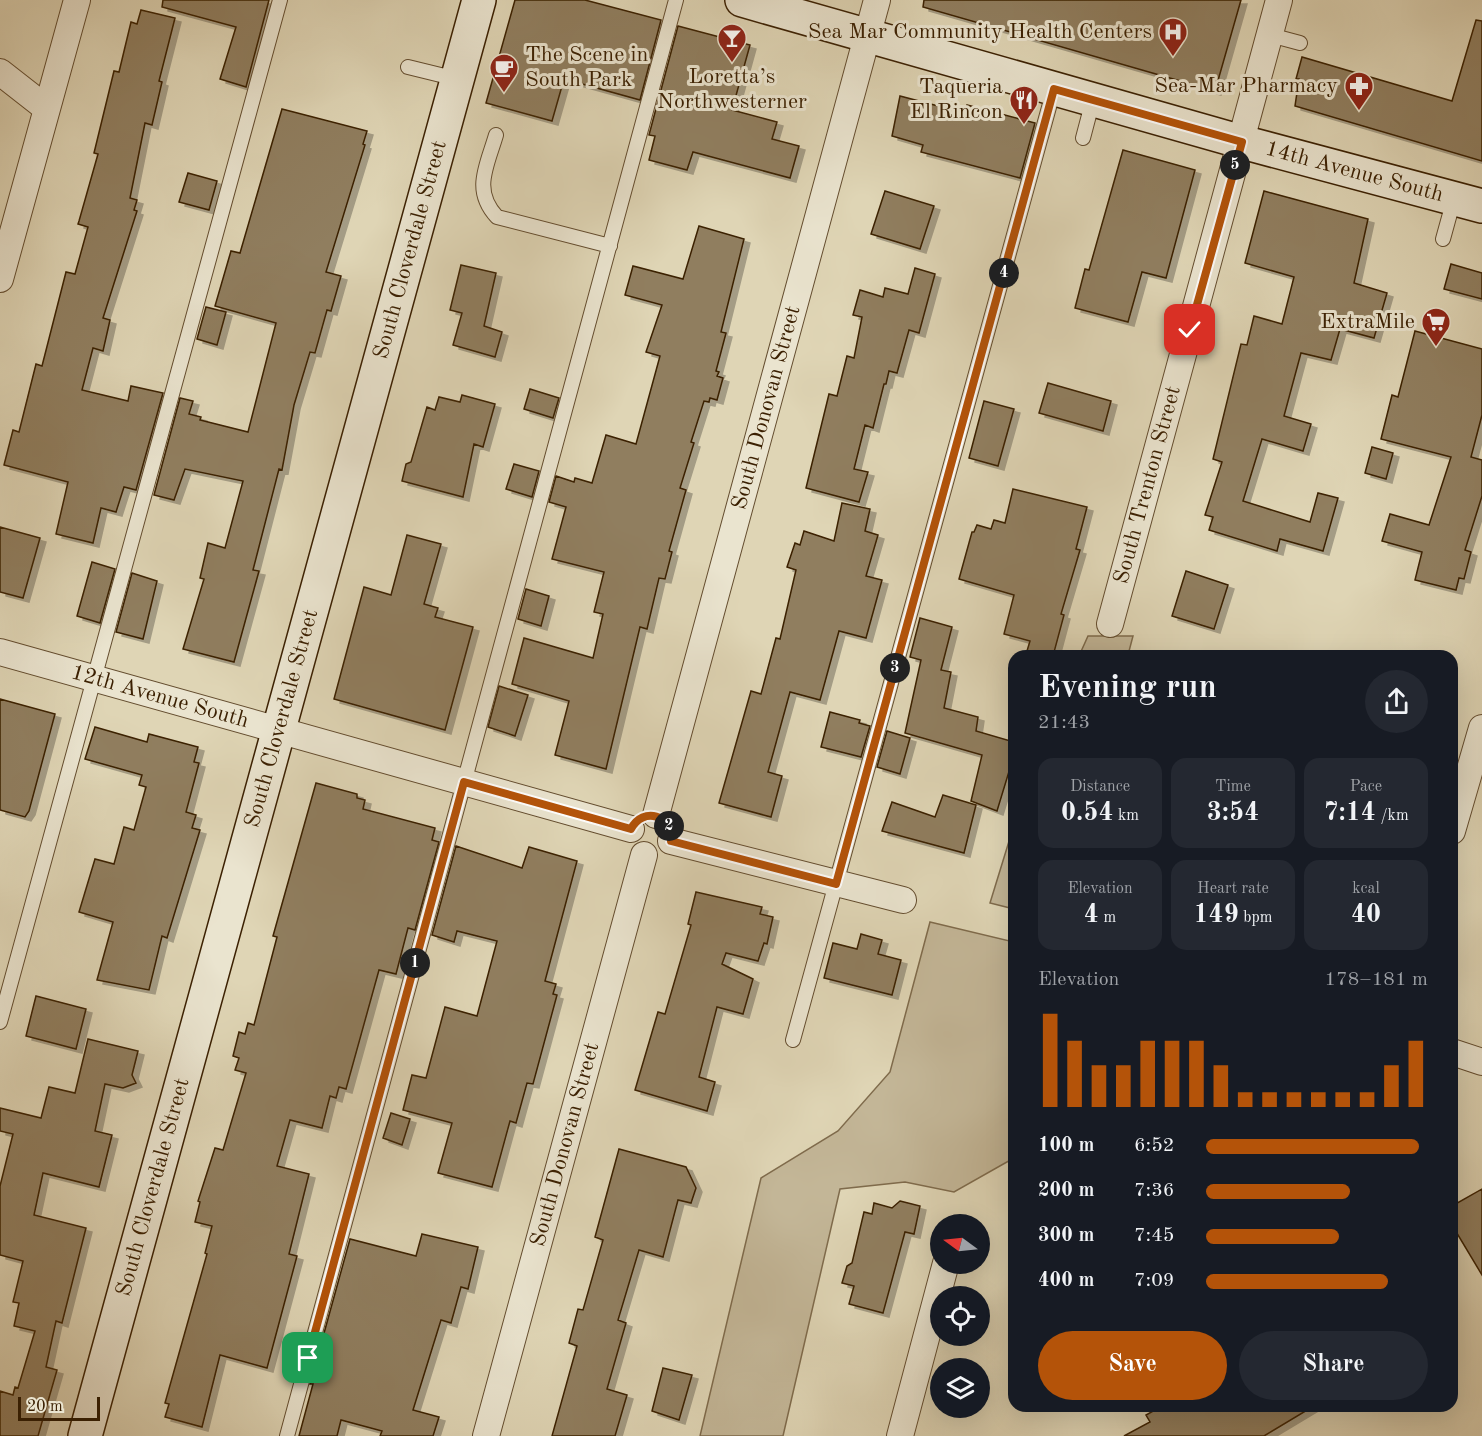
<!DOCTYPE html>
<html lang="en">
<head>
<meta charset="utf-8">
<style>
	:root { --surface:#171b24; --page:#242831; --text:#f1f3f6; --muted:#9ea1a6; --accent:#b45309 }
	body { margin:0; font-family:"Old Standard TT",serif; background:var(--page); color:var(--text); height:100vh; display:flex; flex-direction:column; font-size:22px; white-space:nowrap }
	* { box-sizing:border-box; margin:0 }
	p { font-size:20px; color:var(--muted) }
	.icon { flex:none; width:33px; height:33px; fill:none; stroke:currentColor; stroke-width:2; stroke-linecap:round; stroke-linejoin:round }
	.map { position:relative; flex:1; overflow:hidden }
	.side { position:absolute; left:1008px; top:650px; width:450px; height:762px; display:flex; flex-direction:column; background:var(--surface); border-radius:18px; box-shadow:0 6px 24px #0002 }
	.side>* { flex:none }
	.needle { width:39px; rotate:285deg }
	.buttons { position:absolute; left:930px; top:1214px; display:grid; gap:12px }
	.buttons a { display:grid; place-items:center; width:60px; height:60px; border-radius:50%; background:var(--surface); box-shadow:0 6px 24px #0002; font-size:30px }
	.scale { position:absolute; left:18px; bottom:15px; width:82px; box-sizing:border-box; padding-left:6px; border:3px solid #3b2002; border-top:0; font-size:16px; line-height:21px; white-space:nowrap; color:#3b2002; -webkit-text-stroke:4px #eae4cf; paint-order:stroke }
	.pin { position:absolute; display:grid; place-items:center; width:51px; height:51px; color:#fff; margin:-26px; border-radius:12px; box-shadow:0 3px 9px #0006 }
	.km { position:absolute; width:30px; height:30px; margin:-15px; border-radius:50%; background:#222; color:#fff; font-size:16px; line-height:30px; text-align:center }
	.round { display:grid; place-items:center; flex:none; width:63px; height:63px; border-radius:32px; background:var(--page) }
	.overview { display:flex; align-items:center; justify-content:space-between; height:102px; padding:0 30px }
	h1 { font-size:33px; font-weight:700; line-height:45px }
	.stats { display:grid; grid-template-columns:repeat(3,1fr); gap:9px; height:102px; padding:6px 30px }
	.stats div { display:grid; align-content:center; border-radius:15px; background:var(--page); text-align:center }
	.stats b { font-size:26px; font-weight:700 }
	.stats small { font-size:16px; font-weight:400 }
	.stats p { font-size:16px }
	.chart { height:168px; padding:12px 30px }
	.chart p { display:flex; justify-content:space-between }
	.chart svg { width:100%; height:108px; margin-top:6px; stroke:var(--accent); stroke-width:6 }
	.cta { display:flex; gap:12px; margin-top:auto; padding:12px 30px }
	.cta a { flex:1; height:69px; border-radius:36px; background:var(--accent); color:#fff; font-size:24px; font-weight:700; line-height:69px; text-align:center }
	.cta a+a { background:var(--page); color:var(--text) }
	ul { padding:0 30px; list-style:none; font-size:20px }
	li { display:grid; grid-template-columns:96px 72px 1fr; align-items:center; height:45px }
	li i { height:15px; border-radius:8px; background:var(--accent) }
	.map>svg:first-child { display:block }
</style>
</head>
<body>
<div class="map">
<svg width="1482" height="1436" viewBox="0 0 1482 1436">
	<defs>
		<filter id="shadow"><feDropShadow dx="6" dy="4" stdDeviation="0" flood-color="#0004"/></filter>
	</defs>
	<rect width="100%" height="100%" fill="#dfd5b5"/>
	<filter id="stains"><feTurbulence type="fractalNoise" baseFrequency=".00333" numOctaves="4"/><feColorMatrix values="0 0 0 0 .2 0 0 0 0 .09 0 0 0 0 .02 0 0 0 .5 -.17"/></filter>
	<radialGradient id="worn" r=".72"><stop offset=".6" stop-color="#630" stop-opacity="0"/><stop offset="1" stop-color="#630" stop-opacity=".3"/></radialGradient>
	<path fill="#c3b697" stroke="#7f6b4c" stroke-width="1.5" d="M1088 636H1133L1128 655 1079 656Z
		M1014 825V909L990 903Z
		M930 922 1014 942V1158L954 1192 905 1182 840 1189 783 1436H700L761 1178 838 1131 890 1072Z"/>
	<path fill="#907e5f" stroke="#3b2002" stroke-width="1.5" filter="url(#shadow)" d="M163 0H269L246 87 220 79 236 27 162 7Z
		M515 0H585L661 20 640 100 564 79 552 121 486 103Z
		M924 0H1241L1215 91 923 7Z
		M141 10 175 18 159 81 162 82 152 125 145 123 130 198 137 200 134 210 137 211 103 318 110 320 103 351 93 348 82 390 128 401 131 386 163 393 136 490 124 487 116 512 101 508 93 543 56 534 68 482 4 465 13 430 19 432 36 364 42 366 66 272 75 274 88 227 78 224 79 221 98 154 94 153 114 71 119 72 131 22 137 24Z
		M1476 20 1482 21V161L1295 106 1299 79H1296L1302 57 1452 101Z
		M678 26 750 45 732 110 777 122 772 139 799 146 790 178 693 152 687 170 649 160 655 136 649 135Z
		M900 96 965 113 967 105 1035 123 1020 178 921 152 923 145 892 136Z
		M282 109 367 131 363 144 365 145 326 272 341 276 331 311 327 310 315 353 310 352 294 405 282 470 279 469 253 570 259 571 234 662 183 649 204 579 200 578 208 543 225 548 243 481 185 469 174 500 154 495 180 398 193 401 189 414 201 417 200 420 248 432 276 323 215 306 231 251 240 253Z
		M1123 150 1195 170 1166 278 1142 272 1128 322 1075 308 1085 269 1089 270Z
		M188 173 217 181 209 210 179 202Z
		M885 191 934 206 920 249 871 234Z
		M1264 191 1368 219 1354 283 1387 293 1374 338 1340 329 1331 360 1301 353 1284 416 1311 424 1303 451 1262 439 1243 501 1310 522 1318 493 1338 498 1323 551 1280 539 1277 551 1209 530 1213 517 1205 515 1222 462 1213 459 1241 344 1247 345 1254 316 1282 324 1294 277 1245 263Z
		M699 226 744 239 721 332 726 333 716 371 719 372 717 376 723 378 717 400 710 398 709 402 704 401 691 442 694 443 680 488 686 490 669 551 672 552 665 579 659 578 647 629 640 627 606 769 555 755 569 701 512 684 524 638 593 658 603 614 594 612 604 572 552 559 566 507 549 502 556 476 574 482 575 478 592 483 606 435 636 444 660 356 646 352 662 305 625 295 633 266 683 279Z
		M1451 264 1482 273V299L1444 289Z
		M461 265 496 273 484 326 502 332 495 357 453 345 462 313 450 310Z
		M915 268 935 274 919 333 909 330 897 373 889 371 886 384H884L873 428 865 425 854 469 868 472 859 502 806 488 829 394 837 396 847 356 854 358 862 317 853 315 860 290 883 297 885 288 908 294Z
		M206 307 226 312 217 345 197 339Z
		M1415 331 1482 349V415L1471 457 1482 460V496L1465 550 1471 552 1464 579 1459 578 1456 590 1415 580 1422 552 1382 541 1390 514 1429 525 1451 457 1381 439 1392 395 1398 397Z
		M1048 383 1111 401 1103 431 1039 413Z
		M530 389 559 398 553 418 524 409Z
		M462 395 495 404 483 447 474 444 463 497 402 481 406 464 411 462 427 407 435 410 439 397 460 402Z
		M984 401 1014 409 998 466 969 458Z
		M1372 447 1393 453 1386 479 1365 473Z
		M514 464 539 471 532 497 506 489Z
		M1013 489 1087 507 1076 549 1080 550 1061 614 1064 615 1053 656 1027 651 1030 641 1004 634 1014 595 959 579 972 532H974L977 525 991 529 994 520 1005 523Z
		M842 503 870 509 865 531 878 535 866 576 882 580 866 638 839 631 820 700 790 692 768 772 782 776 771 817 719 803 751 691 761 694 776 638 780 639 796 570 787 567 795 543 800 545 804 531 834 541Z
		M0 527 40 538 23 598 0 592Z
		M407 535 441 544 424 604 438 608 435 617 473 627 445 730 334 699 364 587 391 595Z
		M92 562 115 569 100 623 77 616Z
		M1186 571 1228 585 1214 629 1172 616Z
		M132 573 157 581 143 639 116 632Z
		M526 589 549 596 541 626 518 619Z
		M920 618 952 627 941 670 951 672 944 708 978 717 976 731 1014 742V755L997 811 971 801 982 755 905 733 921 660 910 657Z
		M499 686 528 695 515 736 488 727Z
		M0 699 55 714 29 811 25 817 0 810Z
		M830 712 860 720 859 723 870 726 861 757 821 747Z
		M95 727 147 742 149 734 198 747 194 762 199 763 186 812 196 815 192 828 200 830 167 938 162 936 149 990 97 980 113 922 79 912 95 859 114 864 124 827 134 830 146 787 139 785 142 775 85 759Z
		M887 731 910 738 900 774 877 767Z
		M316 783 357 794V798L365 800 363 809 435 828 432 840 439 842 415 930 408 928 396 974 379 970 346 1089 339 1087 336 1098 330 1096 322 1128 290 1120 277 1166 309 1174 289 1254 297 1256 267 1368 220 1355 202 1427 165 1417 169 1404 165 1403 207 1254 205 1253 212 1226 195 1222 200 1202 198 1201 215 1148 223 1150 246 1073 235 1070 239 1058 233 1056 239 1032 245 1034 248 1023 254 1025 277 937 273 936Z
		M943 795 976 805 964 853 882 831 892 802 935 817Z
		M456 846 522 868 529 847 577 861 545 981 556 984 553 994 557 995 533 1084 527 1083 516 1123 510 1121 492 1187 438 1173 452 1123 403 1110 412 1075 426 1078 445 1007 477 1016 497 941 457 931 454 942 432 935Z
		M696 892 762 907 760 914 773 917 767 944 764 943 758 961 726 953 722 964 753 979 743 1014 717 1007 699 1077 715 1082 707 1111 635 1090 658 1012 665 1014 691 925 688 924Z
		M861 934 882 940 878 954 901 960 892 995 824 978 833 943 857 949Z
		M36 996 86 1009 76 1049 26 1036Z
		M88 1039 138 1051 132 1075 136 1083 123 1088 105 1084 95 1131 112 1135 99 1187 43 1173 34 1215 86 1228 62 1323 56 1321 46 1367 57 1370 38 1436H0V1391L13 1395 15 1387 18 1388 35 1331 14 1326 19 1303 13 1302 23 1261 0 1255V1186L13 1134 0 1131V1108L41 1118 49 1087 75 1093Z
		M391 1113 410 1119 402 1145 383 1138Z
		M619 1149 686 1167 696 1188 691 1203 678 1200 663 1257 639 1250 618 1320 626 1323 607 1389 627 1395 615 1436H552L577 1346 569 1343 578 1309 583 1310 603 1240 595 1237Z
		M1482 1189V1275L1452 1225V1206Z
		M900 1201 920 1206 914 1234 905 1232 883 1313 849 1304 854 1286 842 1283 847 1266 852 1263 864 1212 872 1214 874 1203 892 1208Z
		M422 1234 478 1247 468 1289 461 1287 451 1323 441 1320 413 1410 439 1417 433 1436H380L382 1431 341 1420 337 1436H299L313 1384H310L350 1239 416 1256Z
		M663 1368 692 1375 679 1420 652 1411Z
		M1162 1406H1314L1264 1436H1124L1150 1422 1146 1415Z"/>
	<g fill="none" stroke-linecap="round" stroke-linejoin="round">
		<g stroke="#644d2f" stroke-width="16">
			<path id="lane" d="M1270 35 1300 43
				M408 67 457 79
				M496 135C487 166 472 190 497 217L610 246
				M1083 138 1093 100
				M1443 239 1454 199
				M0 1022 280 0
				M793 1040 1054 89
				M287 1436 676 0"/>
		</g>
		<g stroke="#644d2f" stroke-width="28">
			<g id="street">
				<path d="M0 72 46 108"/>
				<path d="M0 279 77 0"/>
				<path id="s1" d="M1110 624 1279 0"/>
				<path id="s2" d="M0 652 631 829"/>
				<path id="s3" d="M656 815 877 0"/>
				<path d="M1452 831 1482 728"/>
				<path d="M671 841 903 900"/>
				<path d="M1452 1052 1482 1062"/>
				<path id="s4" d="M486 1436 644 855"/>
				<path d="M900 1436 946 1263"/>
			</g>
		</g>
		<g stroke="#3b2002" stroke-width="36">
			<g id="secondary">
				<path id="s5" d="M742 0 1242 142 1482 206"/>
				<path id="s6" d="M85 1436 479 0"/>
			</g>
		</g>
		<use href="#lane" stroke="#eae4cf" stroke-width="14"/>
		<use href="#street" stroke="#eae4cf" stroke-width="26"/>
		<use href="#secondary" stroke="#eae4cf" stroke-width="33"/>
	</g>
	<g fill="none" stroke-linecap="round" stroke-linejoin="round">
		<g stroke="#fff" stroke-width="12">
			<path id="route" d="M308 1358 464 782 631 829C643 806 673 815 671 841L836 884 1054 89 1242 142 1190 330"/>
		</g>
		<use href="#route" stroke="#b45309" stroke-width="8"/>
	</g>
	<defs>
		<g id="hospital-pin" transform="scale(1.5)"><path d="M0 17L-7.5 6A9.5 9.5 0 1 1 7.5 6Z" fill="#8f2418" stroke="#eae4cf"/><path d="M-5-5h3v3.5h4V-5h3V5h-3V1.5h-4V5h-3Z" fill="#fff"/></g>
		<g id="bar-pin" transform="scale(1.5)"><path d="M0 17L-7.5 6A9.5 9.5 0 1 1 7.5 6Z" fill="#8f2418" stroke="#eae4cf"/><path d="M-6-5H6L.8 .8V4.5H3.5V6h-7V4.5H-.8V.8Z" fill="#fff"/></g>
		<g id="cafe-pin" transform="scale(1.5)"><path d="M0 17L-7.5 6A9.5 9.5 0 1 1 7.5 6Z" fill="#8f2418" stroke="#eae4cf"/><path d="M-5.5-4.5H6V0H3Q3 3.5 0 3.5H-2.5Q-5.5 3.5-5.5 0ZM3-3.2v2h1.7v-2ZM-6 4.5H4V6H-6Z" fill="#fff"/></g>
		<g id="pharmacy-pin" transform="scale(1.5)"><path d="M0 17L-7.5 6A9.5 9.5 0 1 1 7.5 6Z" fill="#8f2418" stroke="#eae4cf"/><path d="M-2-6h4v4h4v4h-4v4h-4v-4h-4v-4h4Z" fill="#fff"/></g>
		<g id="restaurant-pin" transform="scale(1.5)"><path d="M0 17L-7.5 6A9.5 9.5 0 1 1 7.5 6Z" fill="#8f2418" stroke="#eae4cf"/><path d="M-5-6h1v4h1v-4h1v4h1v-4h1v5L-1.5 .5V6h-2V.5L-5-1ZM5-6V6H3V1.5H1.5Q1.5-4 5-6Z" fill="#fff"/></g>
		<g id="supermarket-pin" transform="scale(1.5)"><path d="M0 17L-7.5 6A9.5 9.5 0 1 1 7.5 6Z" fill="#8f2418" stroke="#eae4cf"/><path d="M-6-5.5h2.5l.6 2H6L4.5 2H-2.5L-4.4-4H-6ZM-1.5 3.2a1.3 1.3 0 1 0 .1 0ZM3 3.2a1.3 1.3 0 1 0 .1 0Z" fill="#fff"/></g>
	</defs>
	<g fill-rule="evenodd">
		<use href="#hospital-pin" x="1173" y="32"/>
		<use href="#bar-pin" x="732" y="38"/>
		<use href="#cafe-pin" x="504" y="68"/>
		<use href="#pharmacy-pin" x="1359" y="86"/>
		<use href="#restaurant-pin" x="1024" y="100"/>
		<use href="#supermarket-pin" x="1436" y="322"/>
	</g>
	<g text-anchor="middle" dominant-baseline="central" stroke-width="6" stroke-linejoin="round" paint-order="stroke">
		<g font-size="22" fill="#3b2002" stroke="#eae4cf" text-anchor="end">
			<text x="1152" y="32">Sea Mar Community Health Centers</text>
			<text x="525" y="55" text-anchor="start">The Scene in<tspan x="525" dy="25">South Park</tspan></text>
			<text x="732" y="77" text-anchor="middle">Loretta’s<tspan x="732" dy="25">Northwesterner</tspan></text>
			<text x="1338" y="86">Sea-Mar Pharmacy</text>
			<text x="1003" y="87">Taqueria<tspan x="1003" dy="25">El Rincon</tspan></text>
			<text x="1415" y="322">ExtraMile</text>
		</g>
		<g font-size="22" fill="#3b2002" stroke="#eae4cf">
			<text stroke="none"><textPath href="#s5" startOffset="636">14th Avenue South</textPath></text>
			<text stroke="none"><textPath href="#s6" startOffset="1230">South Cloverdale Street</textPath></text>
			<text stroke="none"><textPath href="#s3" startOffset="422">South Donovan Street</textPath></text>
			<text stroke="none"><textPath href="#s1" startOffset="144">South Trenton Street</textPath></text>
			<text stroke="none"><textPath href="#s2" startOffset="166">12th Avenue South</textPath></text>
			<text stroke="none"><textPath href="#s6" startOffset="744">South Cloverdale Street</textPath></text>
			<text stroke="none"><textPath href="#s4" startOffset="302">South Donovan Street</textPath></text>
			<text stroke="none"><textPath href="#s6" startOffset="258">South Cloverdale Street</textPath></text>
		</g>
	</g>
	<rect width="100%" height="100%" filter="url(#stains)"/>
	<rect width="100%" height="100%" fill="url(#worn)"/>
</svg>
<div class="buttons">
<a><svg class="needle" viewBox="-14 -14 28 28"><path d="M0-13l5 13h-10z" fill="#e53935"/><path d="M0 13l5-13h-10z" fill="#9ea1a6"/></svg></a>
<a><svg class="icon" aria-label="locate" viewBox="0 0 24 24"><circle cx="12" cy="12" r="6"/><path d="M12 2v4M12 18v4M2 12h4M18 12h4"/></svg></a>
<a><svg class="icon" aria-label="layers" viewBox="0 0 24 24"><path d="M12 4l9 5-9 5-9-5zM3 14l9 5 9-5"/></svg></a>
</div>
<div class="scale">20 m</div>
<div class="pin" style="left:308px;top:1358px;background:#1e9e55"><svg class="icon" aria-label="arrive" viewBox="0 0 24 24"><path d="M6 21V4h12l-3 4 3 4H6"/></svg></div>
<div class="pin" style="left:1190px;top:330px;background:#d93025"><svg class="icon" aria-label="check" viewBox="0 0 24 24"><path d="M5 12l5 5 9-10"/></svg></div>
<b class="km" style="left:415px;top:963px">1</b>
<b class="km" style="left:669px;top:826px">2</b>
<b class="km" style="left:895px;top:668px">3</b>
<b class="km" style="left:1004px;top:273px">4</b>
<b class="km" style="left:1235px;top:165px">5</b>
<section class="side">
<div class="overview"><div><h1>Evening run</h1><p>21:43</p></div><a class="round"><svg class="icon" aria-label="share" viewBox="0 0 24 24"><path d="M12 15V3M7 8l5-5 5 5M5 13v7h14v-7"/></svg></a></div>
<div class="stats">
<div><p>Distance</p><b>0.54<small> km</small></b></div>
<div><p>Time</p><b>3:54</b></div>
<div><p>Pace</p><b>7:14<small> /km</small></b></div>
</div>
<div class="stats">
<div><p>Elevation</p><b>4<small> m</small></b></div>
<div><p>Heart rate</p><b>149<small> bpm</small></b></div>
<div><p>kcal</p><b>40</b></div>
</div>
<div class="chart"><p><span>Elevation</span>178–181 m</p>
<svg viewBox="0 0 160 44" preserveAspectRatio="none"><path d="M5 44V6M15 44V17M25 44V27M35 44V27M45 44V17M55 44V17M65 44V17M75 44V27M85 44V38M95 44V38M105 44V38M115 44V38M125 44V38M135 44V38M145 44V27M155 44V17"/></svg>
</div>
<ul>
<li><b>100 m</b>6:52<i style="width:96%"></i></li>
<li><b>200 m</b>7:36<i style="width:65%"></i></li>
<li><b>300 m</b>7:45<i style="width:60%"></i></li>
<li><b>400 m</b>7:09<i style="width:82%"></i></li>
</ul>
<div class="cta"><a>Save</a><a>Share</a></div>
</section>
</div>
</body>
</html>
